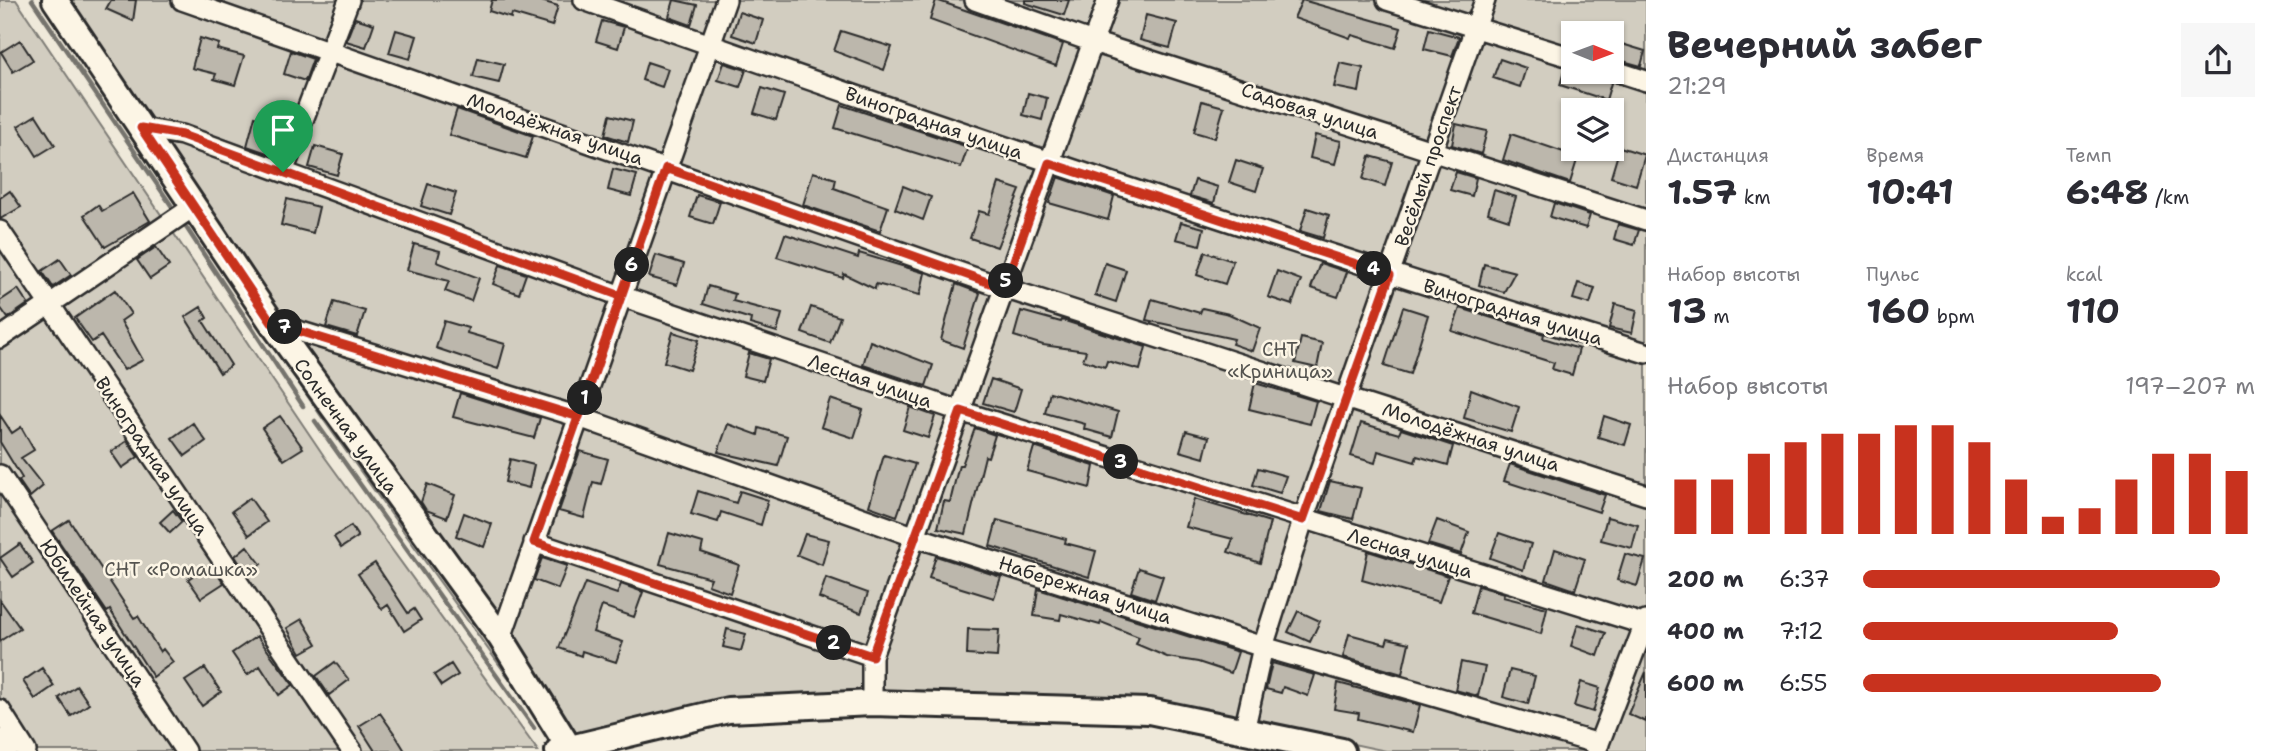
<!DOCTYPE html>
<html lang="ru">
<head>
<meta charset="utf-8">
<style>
	:root { --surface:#fff; --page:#f7f7f7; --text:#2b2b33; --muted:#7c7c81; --accent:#c8321e }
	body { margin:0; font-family:"Shantell Sans",sans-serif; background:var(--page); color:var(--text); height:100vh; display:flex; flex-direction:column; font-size:26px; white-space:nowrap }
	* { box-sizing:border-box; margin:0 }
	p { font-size:23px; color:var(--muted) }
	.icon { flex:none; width:38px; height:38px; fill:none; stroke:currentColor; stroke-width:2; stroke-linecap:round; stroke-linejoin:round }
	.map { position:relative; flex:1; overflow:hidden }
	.details { display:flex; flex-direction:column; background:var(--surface); width:630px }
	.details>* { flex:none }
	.needle { width:46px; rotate:91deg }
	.buttons { position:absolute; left:1561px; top:21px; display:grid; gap:14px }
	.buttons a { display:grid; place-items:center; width:63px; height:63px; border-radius:0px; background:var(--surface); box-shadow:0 2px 5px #0004; font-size:35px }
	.pin { position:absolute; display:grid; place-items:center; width:60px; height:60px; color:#fff; margin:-72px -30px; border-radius:50% 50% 50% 0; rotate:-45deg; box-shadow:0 0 7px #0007 }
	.pin .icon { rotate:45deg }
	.km { position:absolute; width:35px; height:35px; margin:-18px; border-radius:50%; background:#222; color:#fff; font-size:19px; line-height:35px; text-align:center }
	.round { display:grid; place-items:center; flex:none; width:74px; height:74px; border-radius:0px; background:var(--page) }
	.headline { display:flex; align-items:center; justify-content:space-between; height:119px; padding:0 21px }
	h1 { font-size:38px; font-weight:700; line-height:52px }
	.figures { display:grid; grid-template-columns:repeat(3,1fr); gap:10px; height:119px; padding:7px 21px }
	.figures div { display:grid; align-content:center }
	.figures b { font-size:35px; font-weight:700 }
	.figures small { font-size:19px; font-weight:400 }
	.figures p { font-size:19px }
	.chart { height:196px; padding:14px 21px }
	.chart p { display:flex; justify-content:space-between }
	.chart svg { width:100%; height:126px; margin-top:7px; stroke:var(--accent); stroke-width:6 }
	ul { padding:0 21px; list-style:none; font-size:23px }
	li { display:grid; grid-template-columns:112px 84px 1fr; align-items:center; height:52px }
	li i { height:18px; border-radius:9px; background:var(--accent) }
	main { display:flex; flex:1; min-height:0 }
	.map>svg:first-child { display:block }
</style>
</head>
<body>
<main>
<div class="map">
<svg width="1646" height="751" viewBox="0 0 1646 751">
	<rect width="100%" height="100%" fill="#efe9da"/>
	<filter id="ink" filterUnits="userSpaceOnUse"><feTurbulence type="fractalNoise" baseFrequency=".0143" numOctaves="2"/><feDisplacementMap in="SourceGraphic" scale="14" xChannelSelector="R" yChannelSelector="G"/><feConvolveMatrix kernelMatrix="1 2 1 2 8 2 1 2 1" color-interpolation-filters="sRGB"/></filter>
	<g filter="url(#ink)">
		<path fill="#d2cdc0" stroke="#7e7c76" stroke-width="2" fill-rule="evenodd" d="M0 0H16L324 456 538 751H0Z
			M43 0H1646V751H1386L1143 699 742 698 561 751 320 415ZM1573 33H1612V72H1573ZM1573 110H1612V149H1573Z"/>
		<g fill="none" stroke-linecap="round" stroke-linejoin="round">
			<path stroke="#75736d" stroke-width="4.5" d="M32 0 177 214
				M182 221 303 406
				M315 421 534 728"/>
		</g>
		<path fill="#bcb7ac" stroke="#2b2b2b" stroke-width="2" d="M111 0H136L133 21 106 9Z
			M492 0H538L558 6 552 26 512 14 511 18 489 11Z
			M674 0 697 5 691 25 669 17Z
			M936 0 1063 44 1056 66 930 20Z
			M1025 0H1069L1064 15 1025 3Z
			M1302 0 1401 28 1395 48 1352 35 1350 38 1294 18Z
			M739 12 763 20 756 43 732 35Z
			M1146 15 1177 23 1170 48 1140 40Z
			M355 18 374 24 366 47 346 41Z
			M602 21 624 27 618 48 596 41Z
			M1429 29 1459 37 1452 56 1424 49Z
			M396 30 417 36 410 59 389 53Z
			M841 31 892 47 884 70 834 51Z
			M200 38 219 44 217 49 244 56 235 85 214 79 216 74 192 68Z
			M20 40 33 60 13 72 1 52Z
			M1612 41 1645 51 1641 66 1612 58Z
			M291 51 313 59 305 81 284 74Z
			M478 58 504 64 499 83 473 77Z
			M1500 59 1526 68 1520 87 1493 78Z
			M647 62 668 69 662 87 642 80Z
			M724 63 746 70 740 87 718 80Z
			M1340 63 1363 68 1359 92 1334 87Z
			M1565 68 1602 76 1611 83 1606 100 1560 85Z
			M762 88 784 95 776 120 754 113Z
			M1028 93 1047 98 1042 120 1023 115Z
			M1202 101 1224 107 1215 138 1194 132Z
			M842 105 968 147 961 167 835 128Z
			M457 109 533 136 526 158 449 135Z
			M36 115 55 145 37 156 18 126Z
			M610 115 633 121 628 142 605 135Z
			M255 116 281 124 273 155 247 146Z
			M1456 124 1487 131 1481 154 1452 145Z
			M1511 134 1578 157 1570 183 1503 160Z
			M1315 135 1341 141 1335 164 1310 158Z
			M315 146 343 154 337 175 309 167Z
			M1620 147 1645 155 1636 185 1611 177Z
			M1370 156 1392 162 1385 186 1363 179Z
			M1236 160 1263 169 1256 191 1229 182Z
			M613 169 637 175 631 196 608 190Z
			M813 172 836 179 834 188 888 207 880 231 803 205Z
			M1456 172 1476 178 1472 196 1450 190Z
			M1058 177 1114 196 1108 220 1049 203Z
			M1195 180 1218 187 1214 203 1190 196Z
			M999 183 1020 190 997 247 970 238 979 211 989 214Z
			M428 184 456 193 449 215 421 206Z
			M903 186 931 197 923 220 895 209Z
			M1494 190 1516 197 1509 220 1488 213Z
			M10 191 21 207 0 219V198Z
			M133 193 150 221 105 247 84 215 98 205 102 211Z
			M697 195 720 202 713 224 690 217Z
			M287 199 319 207 313 233 281 225Z
			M1554 203 1590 215 1586 228 1550 217Z
			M1307 208 1329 215 1323 238 1300 231Z
			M1181 222 1204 228 1200 245 1176 239Z
			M1618 224 1639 230 1634 245 1614 239Z
			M785 234 858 258 859 253 925 273 920 295 876 284 875 289 844 274 843 278 777 257Z
			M414 244 440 251 437 262 479 278 471 301 445 291 449 281 407 270Z
			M156 247 169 266 150 279 137 260Z
			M1205 252 1233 261 1225 284 1197 275Z
			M656 255 684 264 677 285 649 277Z
			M60 259 71 275 53 287 42 271Z
			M1105 263 1126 270 1116 302 1095 295Z
			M1320 263 1347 272 1338 297 1311 288Z
			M1484 264 1515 272 1504 292 1479 285Z
			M500 265 526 274 519 294 493 284Z
			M1277 271 1301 280 1292 305 1268 297Z
			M1578 283 1595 288 1590 304 1573 299Z
			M956 284 980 293 963 348 941 340Z
			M708 286 735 294 733 301 782 314 777 332 750 324 751 319 703 304Z
			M18 289 28 304 8 318 0 307V301Z
			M115 290 131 314 121 321 143 360 124 370 101 336 92 342 75 318Z
			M1152 299 1200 313 1202 308 1229 314 1260 328 1252 351 1232 344 1234 339 1146 320Z
			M334 302 365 311 357 336 326 327Z
			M1615 304 1637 310 1632 333 1609 328Z
			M201 307 207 318 203 321 231 365 220 373 185 317Z
			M811 307 840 317 830 343 802 333Z
			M1403 307 1428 315 1410 374 1384 366Z
			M1460 308 1544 334 1543 338 1579 349 1572 375 1552 369 1554 363 1452 331Z
			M1021 311 1061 322 1062 320 1146 347 1140 370 1107 361 1105 367 1083 360 1086 351 1043 345 1014 336Z
			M444 321 468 328 467 333 505 344 498 369 436 348Z
			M673 332 699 340 689 370 664 362Z
			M1301 338 1322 343 1317 368 1295 363Z
			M870 341 933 365 926 386 863 365Z
			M749 353 769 359 763 381 743 376Z
			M991 379 1021 389 1014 412 983 403Z
			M1255 383 1316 401 1310 424 1249 409Z
			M1471 389 1519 407 1511 432 1464 418Z
			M1050 392 1118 412 1112 437 1084 429 1085 424 1045 413Z
			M460 393 540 418 534 438 453 417Z
			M830 399 863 410 854 438 821 427Z
			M910 407 935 416 928 438 903 430Z
			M0 415 12 433 21 427 34 450 21 458 43 486 30 497 19 481 22 478 0 442Z
			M280 416 303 448 284 460 262 428Z
			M1604 416 1631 425 1625 445 1598 437Z
			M193 423 206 441 185 456 172 438Z
			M1361 423 1399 434 1401 429 1453 446 1448 465 1417 456 1415 462 1378 451 1375 463 1351 456Z
			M728 424 758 435 759 428 787 436 778 466 718 452Z
			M975 428 995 435 988 457 985 456 966 534 938 528 944 501 950 502 959 465H962Z
			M1186 431 1209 437 1204 458 1180 451Z
			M127 441 138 457 122 468 111 452Z
			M1034 447 1094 466 1090 488 1027 471Z
			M580 451 608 459 601 484 593 482 584 518 559 511Z
			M884 455 915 464 897 516 869 506Z
			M510 459 534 465 529 488 505 482Z
			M1510 464 1605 495 1599 512 1504 481Z
			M1258 468 1286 476 1280 493 1253 485Z
			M1330 481 1361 488 1353 519 1321 511Z
			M427 484 455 495 447 518 426 510 421 502Z
			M698 491 736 503 740 491 768 500 761 525 721 512 718 522 691 514Z
			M250 498 267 522 249 535 232 511Z
			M1194 499 1270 522 1260 563 1228 552 1233 539 1186 527Z
			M173 510 182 522 170 533 160 522Z
			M464 513 492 524 484 547 456 536Z
			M1607 517 1638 525 1632 548 1601 540Z
			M69 520 134 618 138 616 160 652 163 649 173 662 153 677 110 610 107 612 52 531Z
			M997 520 1066 539 1065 543 1096 551 1089 577 990 546Z
			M1437 520 1469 532 1461 554 1428 544Z
			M351 526 358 537 341 548 334 537Z
			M669 533 703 543 701 552 739 565 730 593 708 585 711 578 660 564Z
			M1499 533 1531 544 1523 570 1490 558Z
			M805 534 829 540 822 565 797 555Z
			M20 544 33 563 13 577 0 558Z
			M247 546 261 564 247 575 235 556Z
			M1555 549 1585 559 1575 590 1546 580Z
			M1368 551 1448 576 1439 602 1362 580Z
			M1625 554 1645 559 1637 586 1617 580Z
			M936 556 1001 577 994 598 929 578Z
			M542 558 567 566 558 589 534 580Z
			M375 563 408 613 414 609 421 620 404 631 388 605 382 609 358 574Z
			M211 564 224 583 201 598 188 579Z
			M1139 568 1163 576 1155 600 1131 592Z
			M826 578 868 593 861 613 819 598Z
			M585 583 617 594 621 584 643 592 634 617 602 606 593 632 623 642 616 662 582 651 581 656 559 648Z
			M1478 586 1504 593 1503 597 1547 608 1541 634 1471 613Z
			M1038 589 1238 652 1231 673 1198 662 1167 657 1136 644 1139 637 1101 622 1100 625 1061 614 1060 620 1034 616Z
			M0 600 20 628 0 641Z
			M1298 611 1320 621 1310 642 1288 632Z
			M302 619 317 644 301 653 287 628Z
			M1578 624 1606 633 1598 656 1571 646Z
			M727 629 746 634 741 651 723 647Z
			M968 629 999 630 997 657 967 655Z
			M1349 634 1386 644 1388 638 1409 643 1402 674 1343 657Z
			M257 636 293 685 279 695 260 666 247 675 232 653Z
			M335 662 349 680 329 695 316 676Z
			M1461 662 1485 667 1478 696 1455 690Z
			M1272 663 1315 675 1308 696 1283 687 1281 693 1266 689Z
			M451 664 458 675 441 686 434 675Z
			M42 668 54 686 35 699 23 681Z
			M205 668 221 692 202 706 185 681Z
			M1510 670 1535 676 1528 704 1503 697Z
			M1646 672V722L1628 714Z
			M1581 682 1600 688 1593 712 1574 706Z
			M1338 683 1420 705 1413 732 1358 719 1359 713 1334 709Z
			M77 686 89 704 71 716 59 698Z
			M380 713 394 733 405 751H375L359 726Z"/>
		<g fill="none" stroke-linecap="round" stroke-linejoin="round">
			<g stroke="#2b2b2b" stroke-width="24">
				<path id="minor" d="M182 0 1004 288 1646 495
					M584 0C935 126 1289 244 1646 353
					M975 0 1093 42 1646 220
					M1387 0 1573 58
					M1612 70 1646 81
					M141 128 182 135 621 296 960 411 1646 625
					M283 172 349 0
					M0 231 352 751
					M272 323 579 417 916 537 1263 647 1599 744
					M0 338 193 207
					M0 475 185 751
					M534 542 872 656
					M501 638 726 0
					M872 703V656L1108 0
					M0 710 26 751
					M1244 731 1263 647 1303 520 1485 0
					M0 739 8 751
					M1596 751 1646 621"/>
			</g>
			<g stroke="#2b2b2b" stroke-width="30">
				<path id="tertiary" d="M55 0 272 323 501 638 568 746
					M558 751 728 710 872 703 1149 711 1342 751"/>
			</g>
			<use href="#minor" stroke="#fcf5e5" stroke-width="19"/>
			<use href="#tertiary" stroke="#fcf5e5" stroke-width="24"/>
		</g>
	</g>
	<g fill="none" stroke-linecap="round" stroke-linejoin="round" filter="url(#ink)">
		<g stroke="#fff" stroke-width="14">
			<path id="route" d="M283 172 621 296C592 378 563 460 534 542L872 656 961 411 1303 520 1390 275 1049 163 1004 288 666 168C637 251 608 334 579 417L272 323 141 128 182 135 283 172"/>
		</g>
		<use href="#route" stroke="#c8321e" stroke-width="9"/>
	</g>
	<g text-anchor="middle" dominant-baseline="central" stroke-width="5" stroke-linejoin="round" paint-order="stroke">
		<g font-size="19" fill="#2b2b2b" stroke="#fcf5e5">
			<text transform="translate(1310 111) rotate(18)">Садовая улица</text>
			<text transform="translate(934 123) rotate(19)">Виноградная улица</text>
			<text transform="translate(555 129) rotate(19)">Молодёжная улица</text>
			<text transform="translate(1428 166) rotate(-71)">Весёлый проспект</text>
			<text transform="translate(1513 312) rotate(17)">Виноградная улица</text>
			<text transform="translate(870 381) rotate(19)">Лесная улица</text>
			<text transform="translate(346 426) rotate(54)">Солнечная улица</text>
			<text transform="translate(1471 437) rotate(18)">Молодёжная улица</text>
			<text transform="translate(152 456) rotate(56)">Виноградная улица</text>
			<text transform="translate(1410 553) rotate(17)">Лесная улица</text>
			<text transform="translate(1085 590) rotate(18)">Набережная улица</text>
			<text transform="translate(93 613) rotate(56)">Юбилейная улица</text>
		</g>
		<g font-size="19" fill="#555450" stroke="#fcf5e5">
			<text x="1280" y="349">СНТ<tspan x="1280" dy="22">«Криница»</tspan></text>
			<text x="181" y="569">СНТ «Ромашка»</text>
		</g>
	</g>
</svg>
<div class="buttons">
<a><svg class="needle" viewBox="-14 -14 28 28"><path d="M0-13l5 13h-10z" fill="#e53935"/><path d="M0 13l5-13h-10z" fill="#7c7c81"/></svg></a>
<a><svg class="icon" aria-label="layers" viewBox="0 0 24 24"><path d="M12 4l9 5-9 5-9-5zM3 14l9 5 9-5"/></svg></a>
</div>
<div class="pin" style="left:283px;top:172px;background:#1e9e55"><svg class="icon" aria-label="arrive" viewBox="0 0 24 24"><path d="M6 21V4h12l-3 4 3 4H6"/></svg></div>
<b class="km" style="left:585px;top:398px">1</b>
<b class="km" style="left:834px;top:643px">2</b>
<b class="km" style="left:1121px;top:462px">3</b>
<b class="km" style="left:1374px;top:269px">4</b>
<b class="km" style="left:1006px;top:281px">5</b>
<b class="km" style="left:632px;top:265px">6</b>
<b class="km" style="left:285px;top:327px">7</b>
</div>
<section class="details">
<div class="headline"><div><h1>Вечерний забег</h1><p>21:29</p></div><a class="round"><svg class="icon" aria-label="share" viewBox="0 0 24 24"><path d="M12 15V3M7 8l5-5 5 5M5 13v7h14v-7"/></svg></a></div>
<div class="figures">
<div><p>Дистанция</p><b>1.57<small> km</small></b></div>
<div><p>Время</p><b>10:41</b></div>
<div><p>Темп</p><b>6:48<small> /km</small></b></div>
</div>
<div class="figures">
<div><p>Набор высоты</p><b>13<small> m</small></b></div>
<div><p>Пульс</p><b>160<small> bpm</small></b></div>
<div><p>kcal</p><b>110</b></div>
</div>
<div class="chart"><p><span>Набор высоты</span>197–207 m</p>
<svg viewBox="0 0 160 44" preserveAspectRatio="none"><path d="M5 44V25M15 44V25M25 44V16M35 44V12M45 44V9M55 44V9M65 44V6M75 44V6M85 44V12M95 44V25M105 44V38M115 44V35M125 44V25M135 44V16M145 44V16M155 44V22"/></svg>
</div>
<ul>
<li><b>200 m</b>6:37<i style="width:91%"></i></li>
<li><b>400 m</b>7:12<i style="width:65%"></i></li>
<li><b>600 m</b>6:55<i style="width:76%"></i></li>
</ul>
</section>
</main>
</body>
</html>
